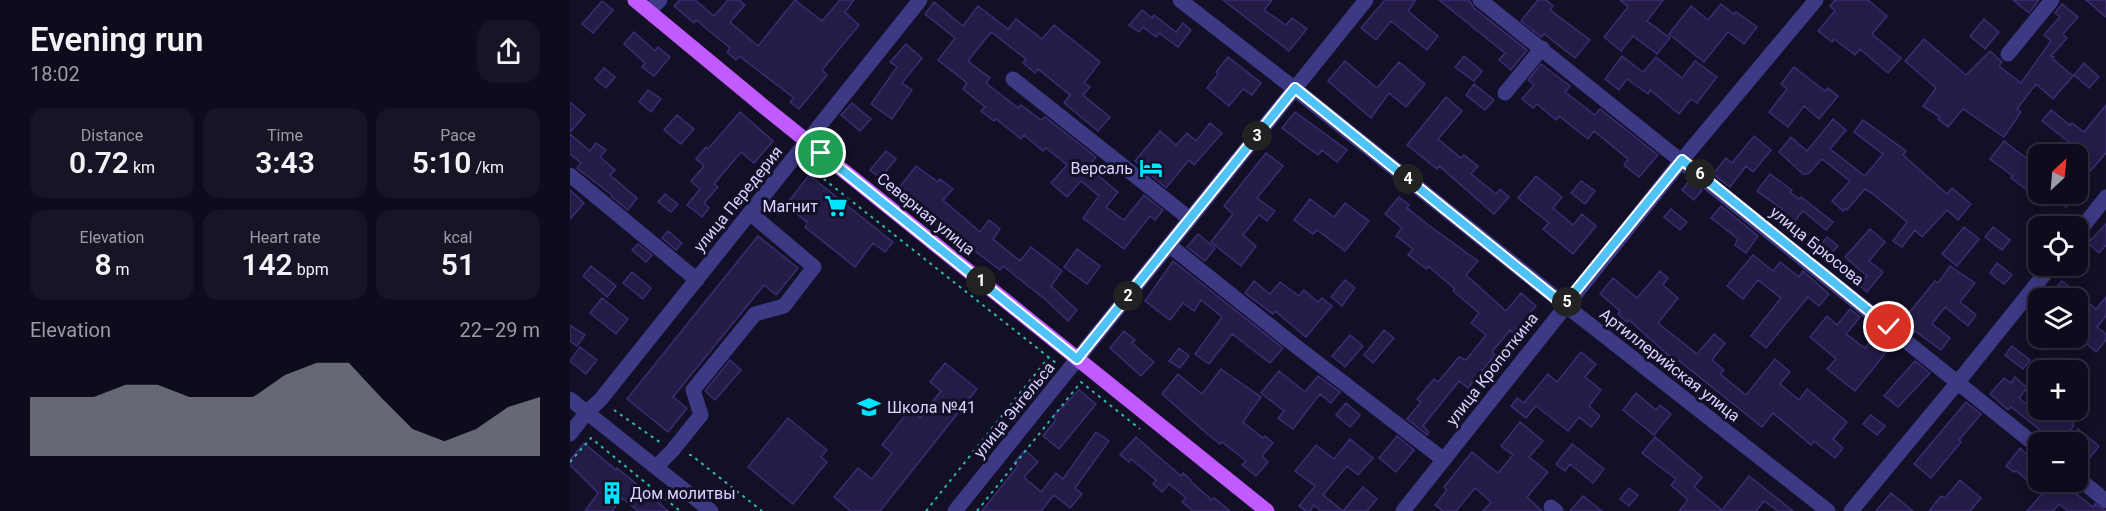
<!DOCTYPE html>
<html lang="en">
<head>
<meta charset="utf-8">
<style>
	:root { --surface:#0e0b1c; --page:#171425; --text:#f1f3f6; --muted:#9b9ba3; --line:#2e2b3b; --accent:#8c9099 }
	body { margin:0; font-family:Roboto,sans-serif; background:var(--page); color:var(--text); height:100vh; display:flex; flex-direction:column; font-size:22px; white-space:nowrap }
	* { box-sizing:border-box; margin:0 }
	p { font-size:20px; color:var(--muted) }
	.icon { flex:none; width:33px; height:33px; fill:none; stroke:currentColor; stroke-width:2; stroke-linecap:round; stroke-linejoin:round }
	.map { position:relative; flex:1; overflow:hidden }
	.side { display:flex; flex-direction:column; background:var(--surface); width:570px }
	.side>* { flex:none }
	.needle { width:39px; rotate:26deg }
	.buttons { position:absolute; left:1458px; top:144px; display:grid; gap:12px }
	.buttons a { display:grid; place-items:center; width:60px; height:60px; border-radius:12px; background:var(--surface); box-shadow:0 3px 15px #0003,0 0 0 2px var(--line); font-size:30px }
	.pin { position:absolute; display:grid; place-items:center; width:51px; height:51px; color:#fff; margin:-26px; border:3px solid #fff; border-radius:50%; box-shadow:0 2px 6px #0007 }
	.km { position:absolute; width:30px; height:30px; margin:-15px; border-radius:50%; background:#222; color:#fff; font-size:16px; line-height:30px; text-align:center }
	.round { display:grid; place-items:center; flex:none; width:63px; height:63px; border-radius:18px; background:var(--page) }
	.head { display:flex; align-items:center; justify-content:space-between; height:102px; padding:0 30px }
	h1 { font-size:33px; font-weight:600; line-height:45px }
	.metrics { display:grid; grid-template-columns:repeat(3,1fr); gap:9px; height:102px; padding:6px 30px }
	.metrics div { display:grid; align-content:center; border-radius:15px; background:var(--page); text-align:center }
	.metrics b { font-size:30px; font-weight:600 }
	.metrics small { font-size:16px; font-weight:400 }
	.metrics p { font-size:16px }
	.chart { height:168px; padding:12px 30px }
	.chart p { display:flex; justify-content:space-between }
	.chart svg { width:100%; height:108px; margin-top:6px; fill:var(--accent); opacity:.7 }
	main { display:flex; flex:1; min-height:0 }
	.map>svg:first-child { display:block }
</style>
</head>
<body>
<main>
<section class="side">
<div class="head"><div><h1>Evening run</h1><p>18:02</p></div><a class="round"><svg class="icon" aria-label="share" viewBox="0 0 24 24"><path d="M12 15V3M7 8l5-5 5 5M5 13v7h14v-7"/></svg></a></div>
<div class="metrics">
<div><p>Distance</p><b>0.72<small> km</small></b></div>
<div><p>Time</p><b>3:43</b></div>
<div><p>Pace</p><b>5:10<small> /km</small></b></div>
</div>
<div class="metrics">
<div><p>Elevation</p><b>8<small> m</small></b></div>
<div><p>Heart rate</p><b>142<small> bpm</small></b></div>
<div><p>kcal</p><b>51</b></div>
</div>
<div class="chart"><p><span>Elevation</span>22–29 m</p>
<svg viewBox="0 0 160 44" preserveAspectRatio="none"><path d="M0 44V20L10 20L20 20L30 15L40 15L50 20L60 20L70 20L80 11L90 6L100 6L110 20L120 33L130 38L140 33L150 24L160 20V44z"/></svg>
</div>
</section>
<div class="map">
<svg width="1536" height="511" viewBox="0 0 1536 511">
	<rect width="100%" height="100%" fill="#130f26"/>
	<path fill="#241b47" stroke="#3b2d73" stroke-width="1.5" d="M110 0H125L144 16 158 0H169L175 5 160 22 188 46 225 0 252 21 270 0H284L275 12 289 25 252 70 257 75 229 109 220 102 224 98 169 56 166 60 157 52 160 48 126 20 124 23 104 6Z
		M653 0H702L694 10 716 25 722 18 737 29 719 51Z
		M815 0H846L838 11 868 36 857 50 821 21 806 40 791 28Z
		M869 0H899L904 8 957 50 941 70 929 60 935 53Z
		M968 0H976L983 6 980 10 1020 40 1005 58 974 34 971 37 951 21Z
		M1050 0H1093L1077 21 1100 38 1087 54 1063 36 1051 51 1034 37 1058 7Z
		M1265 0H1298L1317 16 1302 34 1331 58 1318 73 1290 49 1285 55 1264 39 1262 42 1248 31 1265 11 1260 6Z
		M1443 0H1469L1459 13Z
		M1516 0H1536V17Z
		M32 1 43 10 23 33 12 24Z
		M364 2 393 26 408 6 438 29 446 19 472 39 484 25 530 62 514 83 520 87 513 95 540 117 528 131 494 103 500 95 468 69 465 73 453 63 456 59 421 32 398 61 420 78 416 83 448 108 451 105 471 120 475 117 526 157 518 167 548 192 536 207 554 220 574 195 593 210 585 220 580 216 554 249 513 218 529 196 511 181 497 197 481 183 497 165 476 148 473 151 454 135 451 139 426 119 424 121 411 111 415 107 393 89 397 83 368 60 385 38 355 14Z
		M1151 4 1164 14 1166 12 1187 27 1174 44 1158 32 1134 62 1099 34 1121 6 1138 20Z
		M1492 4 1508 17 1493 34 1497 38 1481 56 1484 57 1483 59 1503 76 1483 99 1466 84 1447 109 1451 112 1434 137 1393 109 1378 127 1368 119 1370 117 1353 106 1366 88 1335 61 1354 39 1396 75 1420 51 1432 62 1429 66 1451 83 1481 41 1474 35 1490 17 1485 13Z
		M572 10 582 18 584 15 606 32 613 23 621 30 608 47 589 33 586 37 573 27 569 32 559 25Z
		M1414 19 1429 32 1415 49 1400 36Z
		M64 32 85 51 88 47 100 57 84 76 72 67 75 63 54 44Z
		M336 44 352 58 332 83 342 90 322 119 301 104 327 67 320 62Z
		M894 56 912 71 904 81 885 67Z
		M1052 56 1073 72 1086 57 1112 78 1125 61 1147 77 1127 103 1121 99 1109 114 1080 90 1078 94 1057 79 1049 90 1035 79Z
		M658 57 691 83 682 95 673 89 659 106 637 88 648 74 646 72Z
		M775 61 807 88 829 62 855 84 836 107 819 93 801 118 758 81Z
		M1514 63 1529 77 1519 88 1504 75Z
		M971 64 1000 86 995 92 1025 115 1030 109 1088 155 1069 177 1054 165 1058 159 1024 131 1018 139 989 116 986 120 967 104 963 108 952 99 964 85 958 80Z
		M1224 67 1255 91 1258 88 1268 96 1249 119 1234 106 1218 127 1199 112 1217 89 1211 84Z
		M34 68 45 77 36 88 25 79Z
		M904 84 924 100 915 110 896 95Z
		M78 90 91 99 81 112 69 102Z
		M876 97 892 111 868 139 891 158 894 155 908 166 901 174 926 194 930 189 939 197 924 214 869 166 867 169 837 145Z
		M0 102 15 115 0 132Z
		M282 103 301 119 290 131 271 115Z
		M1536 105V153L1508 185V154H1499L1505 147 1472 121 1481 110 1500 125 1502 123 1514 132Z
		M170 112 203 141 184 163 171 152 144 184 148 187 134 203 139 208 132 217 117 205 130 189 121 181 134 166 126 159 136 147 138 149Z
		M725 112 777 150 767 162 752 150 748 155 712 128Z
		M107 115 124 129 111 144 94 130Z
		M1263 119 1276 130 1260 149 1295 176 1313 154 1284 132 1293 120 1336 151 1333 155 1377 194 1382 188 1401 204 1388 220 1377 210 1352 237 1345 230 1332 247 1323 241 1337 222 1303 194 1295 189 1277 210 1275 208 1273 211 1262 201 1280 181 1252 159 1238 174H1233L1209 152 1221 137 1237 151Z
		M640 123 652 133 624 165 619 160 596 188 565 161 590 131 606 145 617 133 626 141Z
		M0 134 20 151 26 143 36 150 30 157 45 170 40 175 67 198 58 210 41 196 42 195 7 168 11 163 0 154Z
		M1184 136 1201 150 1183 172 1176 166 1160 187 1143 174 1156 158 1162 163Z
		M1434 141 1468 167V198L1441 178 1443 176 1420 159Z
		M316 151 326 159 310 178 300 170Z
		M696 153 713 166 687 198 705 211 697 221 689 215 673 235 686 246 671 266 641 242 663 214 654 206Z
		M346 166 368 182 370 179 383 189 373 200 410 232 419 220 430 229 423 239 450 261 461 247 492 271 481 286 507 310 498 321 476 300 433 266 430 270 372 226 371 228 360 220 362 218 348 206 350 204 329 188Z
		M1200 174 1222 190 1220 192 1229 199 1231 197 1263 222 1256 230 1233 211 1224 222 1210 211 1212 209 1187 191Z
		M239 175 323 242 315 252 303 243 285 267 235 227 238 223 216 205Z
		M966 176 992 197 983 208 1003 225 1012 214 1026 226 1003 254 973 229 979 223 948 198Z
		M1120 180 1132 190 1124 200 1112 190Z
		M1011 181 1025 191 1015 204 1001 193Z
		M0 190 14 203 0 219Z
		M95 194 108 204 101 212 88 202Z
		M1478 194H1506L1496 207Z
		M829 197 839 205 837 208 861 227 908 261 896 275 936 311 951 293 966 306 943 333 940 330 922 352 925 355 898 388 889 381 853 426 859 432 857 435 837 419 851 402 847 399 864 379 868 382 889 357 896 360 916 335 901 323 909 313 883 291 885 289 858 266 856 269 838 255 843 249 826 236 832 228 815 214Z
		M740 199 764 217 775 203 799 221 775 251 747 230 743 234 724 220Z
		M1151 206 1188 236 1176 253 1165 245 1168 239 1141 218Z
		M1101 209 1117 222 1110 230 1094 217Z
		M1536 224V245L1529 253 1518 243Z
		M1394 227 1409 239 1387 266 1372 254Z
		M1423 227 1440 240 1432 250 1415 237Z
		M1300 229 1315 242 1299 261 1313 272 1297 292 1289 285 1297 276 1275 257Z
		M98 231 112 243 106 250 92 238Z
		M628 234 645 248 635 261 617 247Z
		M188 236 228 268 206 295 194 285 103 397 117 408 98 432 57 399Z
		M1257 237 1268 246 1255 260 1245 252Z
		M68 244 82 255 76 262 62 250Z
		M507 249 530 266 517 284 494 267Z
		M1183 255 1203 271 1210 262 1229 277 1233 271 1259 294 1249 306 1238 297 1196 348 1181 336 1211 298 1188 280 1173 299 1157 286Z
		M603 261 713 348 700 363 662 334 639 364 625 354 652 317 631 300 624 311 613 303 600 320 575 301Z
		M1427 263 1442 275 1434 284 1420 273Z
		M21 266 46 286 37 297 13 276Z
		M1380 266 1405 283 1390 302 1406 315 1398 326 1375 307 1362 324 1380 338 1371 350 1345 331 1343 334 1330 324 1365 281 1368 283Z
		M1090 271 1098 278 1093 285 1108 298 1088 323 1127 354 1144 334 1155 343 1142 360 1154 370 1150 374 1176 395 1205 359 1220 372 1210 384 1229 400 1237 389 1277 422 1263 439 1273 448 1265 458 1244 441 1241 445 1203 413 1192 427 1108 360 1106 362 1059 320 1057 322 1048 314 1050 311 1030 294 1043 278 1067 298Z
		M62 272 81 288 73 299 53 283Z
		M775 280 785 288 772 306 761 297Z
		M684 281 700 294 710 282 729 296 734 290 748 302 752 298 762 306 736 337 705 311 703 314 675 293Z
		M1492 281 1526 309 1536 297V316L1527 327 1536 334V340L1526 352 1508 336V298H1477Z
		M32 298 58 319 46 334 20 313Z
		M1280 309 1290 317 1276 334 1295 348 1307 333 1322 345 1285 391 1257 369 1266 359 1240 337 1257 316 1267 325Z
		M0 325 15 335 7 346 0 341Z
		M814 330 824 338 803 363 794 355Z
		M554 331 565 340 562 343 584 362 571 376 540 348Z
		M780 335 793 346 775 367 762 356Z
		M1442 346 1460 360 1453 369 1435 355Z
		M10 347 27 360 16 374 0 361Z
		M609 348 619 356 610 368 599 361Z
		M1011 352 1026 364 1015 377 1031 390 1019 406 1030 416 1021 427 1009 417 998 431 966 406 956 418 941 406 947 398 954 403 978 374 987 382Z
		M160 360 171 370 145 400 135 391Z
		M1345 361 1360 373 1328 407 1314 396Z
		M375 363 407 389 310 511H281L264 497 288 468 302 479 322 453 312 445 340 409 350 417 371 391 360 382Z
		M651 369 691 397 673 422 693 438 695 436 703 443 692 456 698 462 686 476 672 465 676 461 652 442 650 444 635 432 592 394 608 374 632 394Z
		M709 371 735 392 748 376 770 392 761 403 750 394 723 429 708 418 714 411 691 393Z
		M1445 377 1457 388 1449 398 1470 416 1476 410H1480L1492 420 1500 410H1514L1502 424 1504 426 1489 442H1476L1475 441 1479 437 1441 407 1438 410 1420 394 1434 378 1441 383Z
		M509 390 526 404 489 449 473 436 486 420 483 417Z
		M1066 393 1086 410 1090 405 1101 414 1084 435 1053 410Z
		M1396 402 1411 414 1389 440 1391 442 1361 478 1344 464Z
		M776 403 790 415 780 427 766 415Z
		M1301 415 1315 426 1307 435 1293 424Z
		M218 418 257 450 251 457 257 462 223 504 178 467Z
		M950 422 973 441 959 457 978 472 957 497 972 511H913L921 502 905 488 886 511H873L865 505 877 490 874 487 902 452 928 473 943 455 931 446Z
		M1508 429 1529 446 1511 469H1508Z
		M526 432 539 441 505 488 512 494 500 508 484 495 471 511H412L448 466 444 463 455 450 468 462 454 477 471 492 486 473 493 479Z
		M827 436 844 450 826 472 809 458Z
		M566 437 611 476 613 473 621 480 620 481 642 500 644 498 660 511H623L612 502 616 498 599 484 592 492 583 484 586 480 561 459 559 462 550 455Z
		M1085 437 1132 477 1124 487 1152 510 1179 476 1223 511H1208L1194 501 1186 511H1109L1118 500 1101 485 1106 479 1072 453Z
		M780 439 803 458 788 475 777 466 753 495 773 511H751L744 505 740 511H736L729 506 745 486 725 471 746 445 764 459Z
		M14 443 46 470 47 468 64 482 98 511H68L52 498 42 511H15L28 493 0 465V460Z
		M1002 444 1034 469 1023 483 1000 464 995 471 986 464Z
		M1450 448 1468 464V482H1491L1523 507 1525 504 1536 511H1498L1489 504 1483 511H1457L1473 493 1446 471 1444 472 1436 466Z
		M1390 480 1411 498 1400 511H1359L1371 496 1375 498Z
		M793 487 807 499 797 511H773Z
		M1059 488 1068 495 1059 506 1050 499Z
		M1321 493 1343 511H1306Z
		M1013 496 1032 511H1000Z"/>
	<g fill="none" stroke-linecap="round" stroke-linejoin="round">
		<path stroke="#2fb8b0" stroke-width="2" stroke-dasharray="3 4.5" stroke-linecap="butt" d="M236 165 486 363
			M44 410 91 443
			M119 455H121L192 511
			M0 462 21 438 110 511
			M356 511 479 357
			M407 511 511 382 570 429"/>
		<path stroke="#3d3a85" stroke-width="15" d="M610 0 725 89 995 305 1258 511
			M910 0 1468 447
			M79 11 90 0
			M1438 54 1482 0
			M443 79 620 219
			M935 93 972 48
			M0 175 127 280
			M1508 233 1536 197
			M599 245 723 344 874 460
			M0 399 141 511
			M0 434 17 412 31 399 350 0
			M86 467 102 451 131 415 123 390 185 314 214 306 244 267 180 213
			M1508 478 1536 501
			M981 507 986 511
			M385 511 796 0
			M833 511 1112 160 1246 0
			M1281 511 1388 382 1481 266"/>
		<path stroke="#c25bff" stroke-width="15" d="M65 0 193 106 697 511"/>
	</g>
	<g fill="none" stroke-linecap="round" stroke-linejoin="round">
		<g stroke="#fff" stroke-width="12">
			<path id="route" d="M251 153 507 359 725 88 994 305 1112 160 1319 327"/>
		</g>
		<use href="#route" stroke="#4fc3f7" stroke-width="8"/>
	</g>
	<defs>
		<g id="hotel-bare" transform="scale(1.8)"><path d="M-6-4.5h1.5V1H6V5H4.5V3h-9V5H-6ZM-4 0a1.8 1.8 0 1 1 3.6 0ZM.5 0V-2.5h3Q6-2.5 6 0Z" fill="#00e5ff" stroke="#130f26" stroke-width="2.5" paint-order="stroke"/></g>
		<g id="supermarket-bare" transform="scale(1.8)"><path d="M-6-5.5h2.5l.6 2H6L4.5 2H-2.5L-4.4-4H-6ZM-1.5 3.2a1.3 1.3 0 1 0 .1 0ZM3 3.2a1.3 1.3 0 1 0 .1 0Z" fill="#00e5ff" stroke="#130f26" stroke-width="2.5" paint-order="stroke"/></g>
		<g id="school-bare" transform="scale(1.8)"><path d="M0-5L7-2L0 1L-7-2ZM-4 1L0 2.5L4 1V4Q0 6-4 4Z" fill="#00e5ff" stroke="#130f26" stroke-width="2.5" paint-order="stroke"/></g>
		<g id="building-bare" transform="scale(1.8)"><path d="M-4-6H4V6H1V3H-1V6H-4ZM-2.5-4.3h1.7v1.8h-1.7ZM.8-4.3h1.7v1.8H.8ZM-2.5-1h1.7V.8h-1.7ZM.8-1h1.7V.8H.8Z" fill="#00e5ff" stroke="#130f26" stroke-width="2.5" paint-order="stroke"/></g>
	</defs>
	<g fill-rule="evenodd">
		<use href="#hotel-bare" x="581" y="168"/>
		<use href="#supermarket-bare" x="266" y="206"/>
		<use href="#school-bare" x="299" y="407"/>
		<use href="#building-bare" x="42" y="493"/>
	</g>
	<g text-anchor="middle" dominant-baseline="central" stroke-width="6" stroke-linejoin="round" paint-order="stroke">
		<g font-size="16" fill="#d9d4ff" stroke="#130f26" text-anchor="end">
			<text x="563" y="168">Версаль</text>
			<text x="248" y="206">Магнит</text>
			<text x="317" y="407" text-anchor="start">Школа №41</text>
			<text x="60" y="493" text-anchor="start">Дом молитвы</text>
		</g>
		<g font-size="16" fill="#d9d4ff" stroke="#130f26">
			<text transform="translate(168 199) rotate(-51)">улица Передерия</text>
			<text transform="translate(356 214) rotate(39)">Северная улица</text>
			<text transform="translate(1247 246) rotate(39)">улица Брюсова</text>
			<text transform="translate(1100 365) rotate(38)">Артиллерийская улица</text>
			<text transform="translate(922 369) rotate(-52)">улица Кропоткина</text>
			<text transform="translate(444 410) rotate(-51)">улица Энгельса</text>
		</g>
	</g>
</svg>
<div class="buttons">
<a><svg class="needle" viewBox="-14 -14 28 28"><path d="M0-13l5 13h-10z" fill="#e53935"/><path d="M0 13l5-13h-10z" fill="#9b9ba3"/></svg></a>
<a><svg class="icon" aria-label="locate" viewBox="0 0 24 24"><circle cx="12" cy="12" r="6"/><path d="M12 2v4M12 18v4M2 12h4M18 12h4"/></svg></a>
<a><svg class="icon" aria-label="layers" viewBox="0 0 24 24"><path d="M12 4l9 5-9 5-9-5zM3 14l9 5 9-5"/></svg></a>
<a>+</a>
<a>−</a>
</div>
<div class="pin" style="left:251px;top:153px;background:#1e9e55"><svg class="icon" aria-label="arrive" viewBox="0 0 24 24"><path d="M6 21V4h12l-3 4 3 4H6"/></svg></div>
<div class="pin" style="left:1319px;top:327px;background:#d93025"><svg class="icon" aria-label="check" viewBox="0 0 24 24"><path d="M5 12l5 5 9-10"/></svg></div>
<b class="km" style="left:411px;top:281px">1</b>
<b class="km" style="left:558px;top:296px">2</b>
<b class="km" style="left:687px;top:136px">3</b>
<b class="km" style="left:838px;top:179px">4</b>
<b class="km" style="left:997px;top:302px">5</b>
<b class="km" style="left:1130px;top:174px">6</b>
</div>
</main>
</body>
</html>
